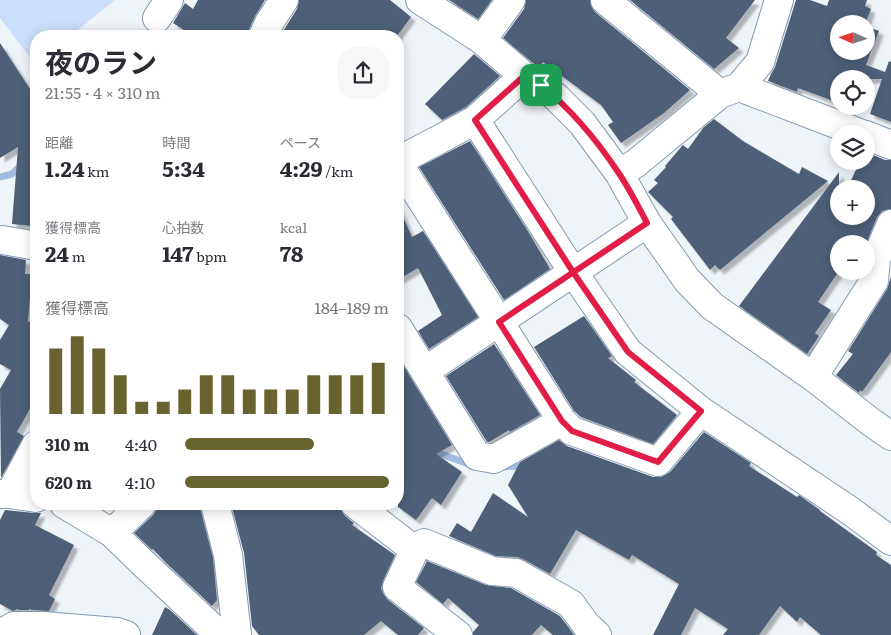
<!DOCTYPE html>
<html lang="ja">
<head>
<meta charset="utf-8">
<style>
	:root { --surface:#fff; --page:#f7f7f7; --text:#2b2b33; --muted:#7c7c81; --accent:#69632f }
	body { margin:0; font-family:Literata,"Noto Sans JP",serif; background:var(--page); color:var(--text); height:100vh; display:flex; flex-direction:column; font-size:19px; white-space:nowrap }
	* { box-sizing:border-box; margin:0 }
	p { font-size:16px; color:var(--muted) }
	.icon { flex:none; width:28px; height:28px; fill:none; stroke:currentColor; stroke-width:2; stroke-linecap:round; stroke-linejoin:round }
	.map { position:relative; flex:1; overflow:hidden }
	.sheet { position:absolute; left:30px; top:30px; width:374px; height:480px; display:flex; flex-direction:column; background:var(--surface); border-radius:20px; box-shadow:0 2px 12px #0003 }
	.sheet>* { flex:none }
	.needle { width:32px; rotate:273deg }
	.controls { position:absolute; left:830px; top:15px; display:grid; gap:10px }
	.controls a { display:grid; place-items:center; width:45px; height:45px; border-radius:50%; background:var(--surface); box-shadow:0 2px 12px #0003; font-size:25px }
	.pin { position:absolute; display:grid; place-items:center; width:42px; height:42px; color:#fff; margin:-21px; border-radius:10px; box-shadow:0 2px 8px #0006 }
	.round { display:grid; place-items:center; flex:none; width:52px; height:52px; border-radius:20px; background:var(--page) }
	.headline { display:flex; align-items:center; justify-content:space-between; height:85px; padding:0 15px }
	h1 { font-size:28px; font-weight:700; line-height:38px }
	.stats { display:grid; grid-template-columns:repeat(3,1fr); gap:8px; height:85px; padding:5px 15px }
	.stats div { display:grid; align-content:center }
	.stats b { font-size:21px; font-weight:700 }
	.stats small { font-size:14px; font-weight:400 }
	.stats p { font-size:14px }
	.chart { height:140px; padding:10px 15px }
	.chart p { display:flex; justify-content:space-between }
	.chart svg { width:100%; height:90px; margin-top:5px; stroke:var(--accent); stroke-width:6 }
	ul { padding:0 15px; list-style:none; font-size:16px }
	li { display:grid; grid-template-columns:80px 60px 1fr; align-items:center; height:38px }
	li i { height:12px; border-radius:6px; background:var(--accent) }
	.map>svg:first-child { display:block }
</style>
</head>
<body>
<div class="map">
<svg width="891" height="635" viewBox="0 0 891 635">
	<defs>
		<filter id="shadow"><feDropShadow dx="4.5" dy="4.5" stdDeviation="1" flood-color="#0004"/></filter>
	</defs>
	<rect width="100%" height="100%" fill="#eff4f9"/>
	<path fill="#cadff9" d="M0 0H115L70 36H36V63L35 64 0 18Z"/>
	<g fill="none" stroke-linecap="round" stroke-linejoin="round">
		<path stroke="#9fbcdf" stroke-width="7" d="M26 95 36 87
			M0 177 12 174 31 156 36 155
			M431 449 441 454 474 466
			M499 467 521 466 526 467"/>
	</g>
	<path fill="#4e6178" filter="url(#shadow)" d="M198 0H265L255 16 249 29 248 36H193L173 23 185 3 193 9Z
		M299 0H390L411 17 397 36H280L297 9Z
		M449 0H492L478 19Z
		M526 0H590L591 6 595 12 690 90 664 113 621 143 608 125 613 122 601 105 543 62 539 66 533 63 503 38 524 9Z
		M630 0H755L726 38 739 48 714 69Z
		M796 0H810L827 6 829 0H867L865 6 871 9 865 24H839V51H866V26L879 31 866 65 885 72 889 61 891 62V122L870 114 882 79H839V103L798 88 797 92 768 81 771 74 775 67Z
		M0 43 30 89H36V188H34L32 226 12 224 18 147 0 158Z
		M474 54 500 76 466 107 442 120 425 104Z
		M714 119 743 141 799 174 802 167 828 181 720 270 715 265 710 270 671 219 673 217 648 192 658 183 654 180 666 167 665 166 682 146 683 145 688 149 703 128Z
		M470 141 529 233 550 269 504 300 419 167Z
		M866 152 885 160H891V209L882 211 877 217 866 244H839V271L818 302 831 310 815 333 819 336 807 354 739 306 839 172V216H866V189H847L860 161H866Z
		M398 206 412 237 423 231 478 317 429 349 418 331 442 315 418 268 398 280Z
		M0 255 26 260 25 274H32L28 321 36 326V398L17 432 24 436 1 478 0 389 11 370 0 364V340L9 325 0 319Z
		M891 277V352L862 392 860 390 859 393 836 375 853 354 848 351 887 289Z
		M584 316 612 356 608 358 636 380 634 382 677 415 653 444 581 417 574 411 534 347Z
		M494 344 540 415 510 432 509 430 489 442H487L446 376Z
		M398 357 452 445 436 454 462 472 441 505 432 498 416 520 398 507Z
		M704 432 751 463 749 466 797 497 799 495 820 510V511L877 552 876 555 891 565V635H821L800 617 797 622 780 606 759 635H723L728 629 695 608 681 635H653L679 584 632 555 629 560 576 530 550 574 523 559 517 557 496 556 449 536 457 523 471 532 493 493 528 517 508 485 520 462 559 440 567 446 653 477H661L670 472Z
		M166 504H200V508L213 558 217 600 212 606 165 562 153 549 152 550 134 533 153 515 157 509 158 510Z
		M231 504H340L341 510 345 516 354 523 352 525 395 555 383 581 381 588 383 593 387 599 424 628 418 635H398L381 621 364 635H259L252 626 244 553Z
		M5 510 34 513H41L35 525 74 545 49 595 55 599 49 611 32 610 29 609V610H20L17 609 16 610 13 611 0 604V520Z
		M427 561 486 585 511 588 560 616 574 635H553L541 625 532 635H473V632L479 625 448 598 443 604 416 582Z
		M165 607 170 610 197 635H152Z"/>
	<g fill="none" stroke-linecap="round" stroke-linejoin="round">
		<g stroke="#859ab2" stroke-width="30">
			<path id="minor" d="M420 0 482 40 524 76 541 85 557 98 582 123 619 173 647 223 687 280 712 306 813 377 871 422 891 436
				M605 0 720 94
				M157 18 169 0
				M263 36 269 23 284 0
				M482 40 511 0
				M524 76 475 120 573 272 628 352 701 411 849 510 891 541
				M739 87 862 134
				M866 135 891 145
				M398 161 442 138 475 120
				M398 163 562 421
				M619 173 635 164 720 94 739 87 760 62 779 0
				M3 240 36 246
				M398 328 477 456 494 459 562 421 572 431 658 462 701 411
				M425 371 647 223
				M813 377 874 281 876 259 891 224
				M0 494H10L36 498
				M10 494 36 445
				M64 504 112 533 145 565 220 635
				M215 504 228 555 237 635
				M355 504 408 545 415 549 397 587 458 635
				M112 533 142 504
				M415 549 424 543 492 571 516 573 571 604 587 626 597 635
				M0 634 14 626H44L117 632 126 635"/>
		</g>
		<use href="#minor" stroke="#fff" stroke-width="28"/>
	</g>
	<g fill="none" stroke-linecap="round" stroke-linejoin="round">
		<g stroke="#fff" stroke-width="10">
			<path id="route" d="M541 85C572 110 596 139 618 172 629 188 638 206 647 223L499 322 562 421 572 431 658 462 701 411 628 352 573 272 475 120 524 76 541 85"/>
		</g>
		<use href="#route" stroke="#e11d48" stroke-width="6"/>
	</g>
</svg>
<div class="controls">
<a><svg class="needle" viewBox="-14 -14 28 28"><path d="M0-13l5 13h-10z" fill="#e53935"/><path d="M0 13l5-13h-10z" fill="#7c7c81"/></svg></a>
<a><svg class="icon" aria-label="locate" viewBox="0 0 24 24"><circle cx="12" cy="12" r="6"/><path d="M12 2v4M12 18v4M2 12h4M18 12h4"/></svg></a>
<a><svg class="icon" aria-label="layers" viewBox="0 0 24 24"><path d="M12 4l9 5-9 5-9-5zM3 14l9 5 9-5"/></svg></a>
<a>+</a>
<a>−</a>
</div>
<div class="pin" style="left:541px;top:85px;background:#1e9e55"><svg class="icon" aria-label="arrive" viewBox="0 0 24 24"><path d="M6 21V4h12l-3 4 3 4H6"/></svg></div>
<section class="sheet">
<div class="headline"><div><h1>夜のラン</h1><p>21:55 · 4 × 310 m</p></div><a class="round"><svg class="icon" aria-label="share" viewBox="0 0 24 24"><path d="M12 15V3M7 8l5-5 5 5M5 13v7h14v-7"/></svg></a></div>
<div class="stats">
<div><p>距離</p><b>1.24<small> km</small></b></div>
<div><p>時間</p><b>5:34</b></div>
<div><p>ペース</p><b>4:29<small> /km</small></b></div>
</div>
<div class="stats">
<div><p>獲得標高</p><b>24<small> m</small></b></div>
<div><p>心拍数</p><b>147<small> bpm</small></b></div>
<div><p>kcal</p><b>78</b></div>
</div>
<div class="chart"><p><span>獲得標高</span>184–189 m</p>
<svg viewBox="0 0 160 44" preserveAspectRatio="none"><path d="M5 44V12M15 44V6M25 44V12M35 44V25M45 44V38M55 44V38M65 44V32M75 44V25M85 44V25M95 44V32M105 44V32M115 44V32M125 44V25M135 44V25M145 44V25M155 44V19"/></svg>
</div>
<ul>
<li><b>310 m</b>4:40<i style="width:63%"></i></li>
<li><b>620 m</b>4:10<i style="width:100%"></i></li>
</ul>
</section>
</div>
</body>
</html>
